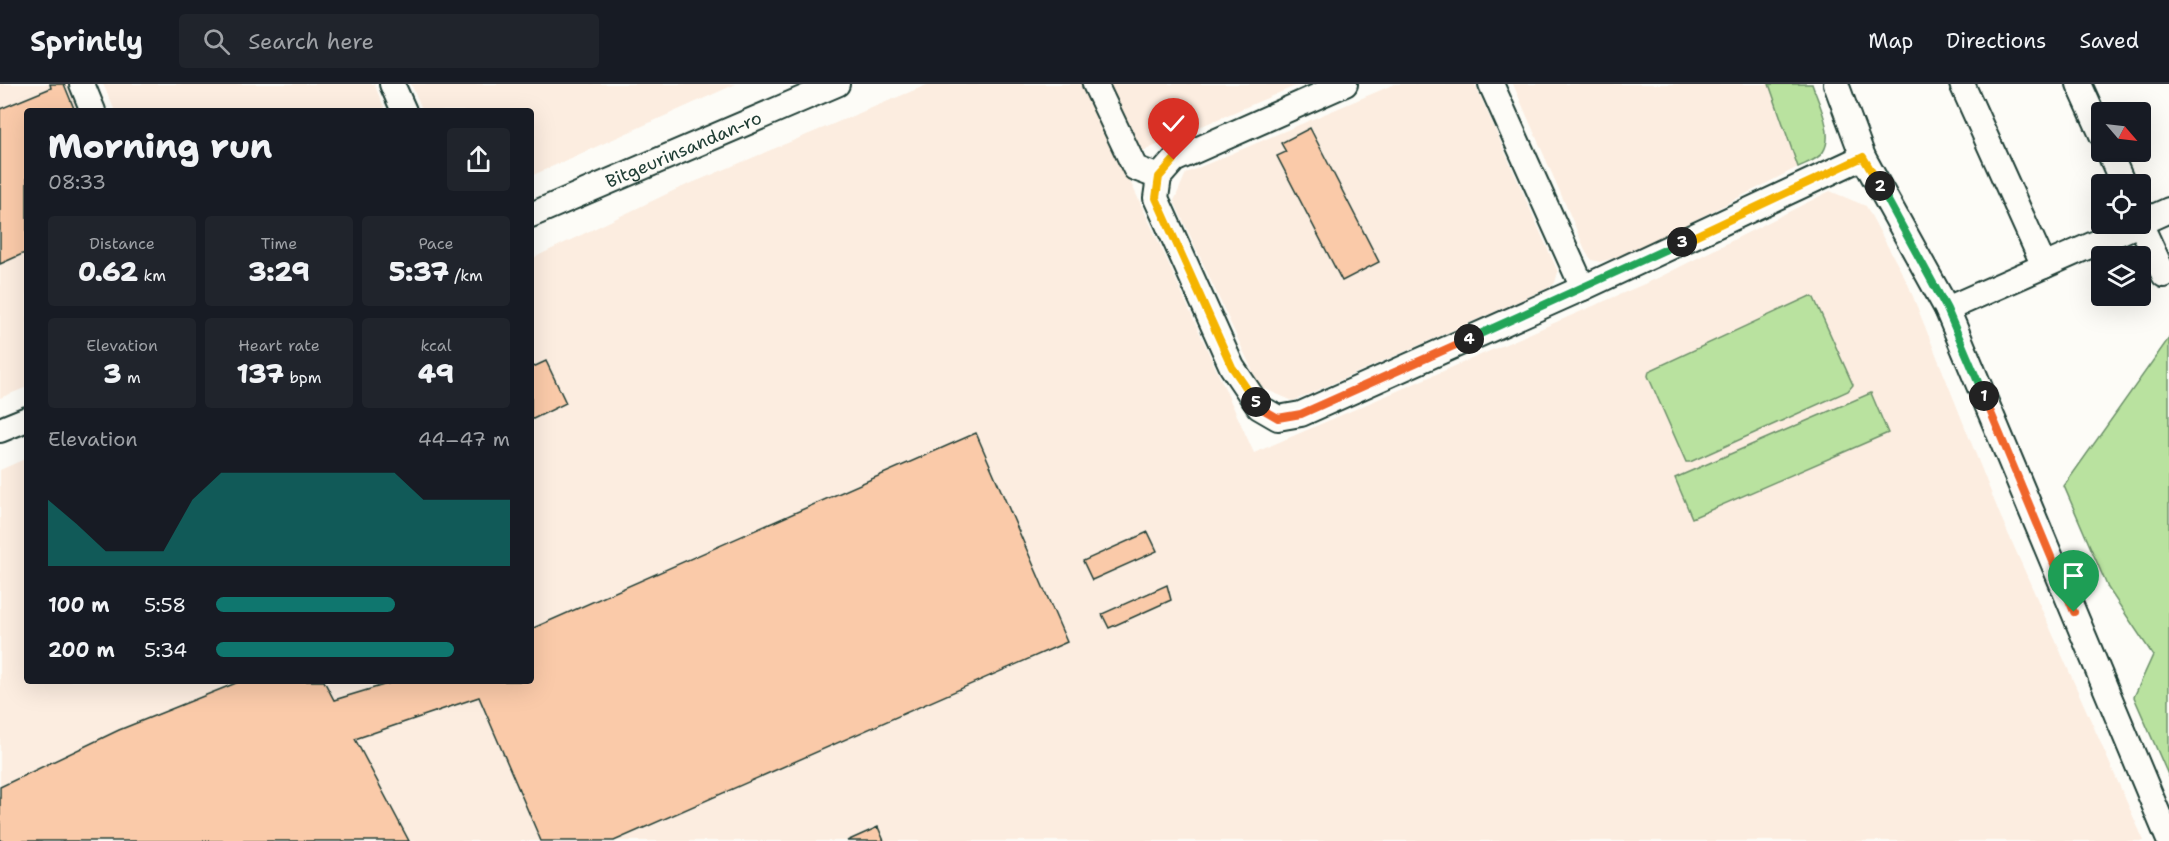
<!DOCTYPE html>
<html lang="en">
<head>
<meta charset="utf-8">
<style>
	:root { --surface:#171b24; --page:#20242c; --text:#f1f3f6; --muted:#9ea1a6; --line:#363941; --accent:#0f766e }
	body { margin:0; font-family:"Shantell Sans",sans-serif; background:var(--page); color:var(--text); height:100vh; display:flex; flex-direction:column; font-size:22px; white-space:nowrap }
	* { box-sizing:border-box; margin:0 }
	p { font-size:20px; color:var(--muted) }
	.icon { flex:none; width:33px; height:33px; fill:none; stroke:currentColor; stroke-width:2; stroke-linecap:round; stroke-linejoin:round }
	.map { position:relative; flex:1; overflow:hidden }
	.side { position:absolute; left:24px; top:24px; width:510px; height:576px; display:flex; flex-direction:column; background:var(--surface); border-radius:6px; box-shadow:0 6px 24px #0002 }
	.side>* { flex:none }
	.needle { width:39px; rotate:118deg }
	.controls { position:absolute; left:2091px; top:18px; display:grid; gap:12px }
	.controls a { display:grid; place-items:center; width:60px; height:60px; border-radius:6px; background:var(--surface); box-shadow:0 6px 24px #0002; font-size:30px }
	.pin { position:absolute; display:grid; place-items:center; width:51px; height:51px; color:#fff; margin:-62px -26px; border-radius:50% 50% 50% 0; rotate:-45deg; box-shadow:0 0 6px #0007 }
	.pin .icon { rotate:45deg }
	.km { position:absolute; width:30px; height:30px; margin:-15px; border-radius:50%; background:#222; color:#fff; font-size:16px; line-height:30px; text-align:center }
	.round { display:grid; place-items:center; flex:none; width:63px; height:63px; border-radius:6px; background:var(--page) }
	.headline { display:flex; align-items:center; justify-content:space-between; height:102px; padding:0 24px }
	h1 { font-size:33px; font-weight:800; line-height:45px }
	.figures { display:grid; grid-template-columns:repeat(3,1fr); gap:9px; height:102px; padding:6px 24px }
	.figures div { display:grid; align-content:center; border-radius:6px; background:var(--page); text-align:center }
	.figures b { font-size:26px; font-weight:800 }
	.figures small { font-size:16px; font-weight:400 }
	.figures p { font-size:16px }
	.chart { height:168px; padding:12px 24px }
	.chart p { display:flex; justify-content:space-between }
	.chart svg { width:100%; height:108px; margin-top:6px; fill:var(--accent); opacity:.7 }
	ul { padding:0 24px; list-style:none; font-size:20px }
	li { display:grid; grid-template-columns:96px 72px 1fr; align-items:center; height:45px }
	li i { height:15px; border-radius:8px; background:var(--accent) }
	header { display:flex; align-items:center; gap:36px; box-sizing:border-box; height:84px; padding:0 30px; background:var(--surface); border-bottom:2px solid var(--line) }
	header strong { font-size:28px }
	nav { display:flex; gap:33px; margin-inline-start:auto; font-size:21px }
	.search { width:420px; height:54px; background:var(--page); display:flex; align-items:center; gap:15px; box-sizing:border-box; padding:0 21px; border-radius:6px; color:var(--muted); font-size:22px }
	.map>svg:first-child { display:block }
</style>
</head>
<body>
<header>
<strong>Sprintly</strong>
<div class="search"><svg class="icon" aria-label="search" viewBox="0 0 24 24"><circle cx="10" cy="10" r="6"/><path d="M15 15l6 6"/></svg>Search here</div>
<nav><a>Map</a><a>Directions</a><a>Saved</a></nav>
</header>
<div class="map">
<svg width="2169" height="757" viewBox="0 0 2169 757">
	<rect width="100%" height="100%" fill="#fdfcf7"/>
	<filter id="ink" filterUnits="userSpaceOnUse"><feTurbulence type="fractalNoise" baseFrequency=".0167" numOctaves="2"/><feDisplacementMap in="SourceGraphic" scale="12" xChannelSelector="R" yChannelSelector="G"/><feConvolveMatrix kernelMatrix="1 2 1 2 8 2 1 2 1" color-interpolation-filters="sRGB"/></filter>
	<g filter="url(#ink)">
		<path fill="#fcede0" d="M0 0H67L79 27H27V303L0 314Z
			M103 0H374L386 27H115Z
			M411 0H736L531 92V27H423Z
			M929 0H1084L1156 152 1254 369 1658 194 1830 107 1866 122 1908 200 2000 431 2144 757H0V386L27 374V597H531V175L675 106Z
			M1103 0H1300L1136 70Z
			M1395 0H1475L1558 188 1555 199 1548 204 1293 317 1260 303 1174 117 1186 89Z
			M1513 0H1769L1798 83 1631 169 1600 178 1592 176 1587 170Z"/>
		<path fill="#b9e29f" stroke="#6c906a" stroke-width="1.5" d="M1769 0H1812C1818 18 1835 50 1823 68 1818 76 1806 79 1798 83Z
			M1810 212 1814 214 1853 301 1848 307 1690 378H1686L1648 292 1649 287Z
			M2169 254V693L2134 613 2153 571 2108 504 2064 402Z
			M1871 309 1888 349 1692 434 1675 394Z"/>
		<path fill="#facaa9" stroke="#1f3d34" stroke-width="1.5" d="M50 0H64L75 27H27V168L0 180V25L51 4Z
			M1310 44 1379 178 1342 197 1277 72 1286 68 1281 59Z
			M546 277 566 319 531 336V284Z
			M976 349 1067 558 614 757H541L479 613 355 655 409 757H0V703L119 646 241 597H324L334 616 397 597H531V545Z
			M1148 448 1157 467 1092 496 1083 477Z
			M1167 501 1171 516 1109 544 1102 530Z
			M878 743 884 757H847Z"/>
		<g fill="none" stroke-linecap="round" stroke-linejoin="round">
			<g stroke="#1f3d34" stroke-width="28">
				<g id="minor">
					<path d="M82 0 93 27"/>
					<path d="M392 0 404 27"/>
					<path d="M1095 0 1135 84 1159 93"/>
					<path d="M1345 0 1174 76 1159 93 1156 114 1232 283 1259 323 1278 334 1301 330 1583 204 1863 73"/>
					<path d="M1491 0 1583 204"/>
					<path d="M1836 0 1863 73 1947 225 2169 756"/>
					<path d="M1962 0 2044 182"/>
					<path d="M2079 0 2102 51"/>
					<path d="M2109 68 2123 100"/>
					<path id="s1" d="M531 131 837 0"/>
					<path d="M2140 139 2164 191"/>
					<path d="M2140 139 2169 126"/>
					<path d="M1947 225 2139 140"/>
					<path d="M0 346 27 335"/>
				</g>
			</g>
			<use href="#minor" stroke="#fdfcf7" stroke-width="24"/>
		</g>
	</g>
	<g fill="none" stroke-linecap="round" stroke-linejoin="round" filter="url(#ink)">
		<g stroke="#fff" stroke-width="12">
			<path id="split-1" d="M1984 312 2074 528"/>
		</g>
		<g stroke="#fff" stroke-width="12">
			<path id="split-2" d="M1880 102 1947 225 1984 312"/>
		</g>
		<g stroke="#fff" stroke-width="12">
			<path id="split-3" d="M1682 158 1863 73 1880 102"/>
		</g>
		<g stroke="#fff" stroke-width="12">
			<path id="split-4" d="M1469 255 1682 158"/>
		</g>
		<g stroke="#fff" stroke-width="12">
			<path id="split-5" d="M1256 318 1259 323 1278 334 1301 330 1469 255"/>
		</g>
		<g stroke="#fff" stroke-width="12">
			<path id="split-6" d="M1174 76 1159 93 1156 114 1232 283 1256 318"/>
		</g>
		<use href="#split-1" stroke="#f0652b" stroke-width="8"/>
		<use href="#split-2" stroke="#22a559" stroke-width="8"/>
		<use href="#split-3" stroke="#f5b400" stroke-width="8"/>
		<use href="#split-4" stroke="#22a559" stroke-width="8"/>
		<use href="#split-5" stroke="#f0652b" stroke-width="8"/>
		<use href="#split-6" stroke="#f5b400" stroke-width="8"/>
	</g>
	<g text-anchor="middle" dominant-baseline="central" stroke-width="4.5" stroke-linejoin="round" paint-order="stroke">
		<g font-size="18" fill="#1f3d34" stroke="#fdfcf7">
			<text stroke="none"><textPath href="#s1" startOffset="166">Bitgeurinsandan-ro</textPath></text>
		</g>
	</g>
</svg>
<div class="controls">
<a><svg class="needle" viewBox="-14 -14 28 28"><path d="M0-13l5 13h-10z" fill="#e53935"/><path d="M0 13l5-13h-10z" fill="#9ea1a6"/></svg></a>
<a><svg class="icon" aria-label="locate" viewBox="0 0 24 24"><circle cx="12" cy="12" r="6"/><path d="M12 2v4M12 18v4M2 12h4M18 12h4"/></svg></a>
<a><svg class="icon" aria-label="layers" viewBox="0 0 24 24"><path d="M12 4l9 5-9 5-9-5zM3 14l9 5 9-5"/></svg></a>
</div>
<div class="pin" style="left:2074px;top:528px;background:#1e9e55"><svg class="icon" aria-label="arrive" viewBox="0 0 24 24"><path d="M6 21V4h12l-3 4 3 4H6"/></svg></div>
<div class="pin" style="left:1174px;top:76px;background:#d93025"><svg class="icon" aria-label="check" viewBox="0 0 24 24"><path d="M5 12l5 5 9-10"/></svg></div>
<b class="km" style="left:1984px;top:312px">1</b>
<b class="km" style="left:1880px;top:102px">2</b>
<b class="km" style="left:1682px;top:158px">3</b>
<b class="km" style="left:1469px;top:255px">4</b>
<b class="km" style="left:1256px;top:318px">5</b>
<section class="side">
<div class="headline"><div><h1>Morning run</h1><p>08:33</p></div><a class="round"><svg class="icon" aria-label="share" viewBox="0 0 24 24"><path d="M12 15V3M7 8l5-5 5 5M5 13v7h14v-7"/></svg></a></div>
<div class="figures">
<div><p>Distance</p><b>0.62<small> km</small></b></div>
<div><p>Time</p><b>3:29</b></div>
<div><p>Pace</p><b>5:37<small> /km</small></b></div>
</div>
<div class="figures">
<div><p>Elevation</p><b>3<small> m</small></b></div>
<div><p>Heart rate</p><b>137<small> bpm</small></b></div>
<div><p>kcal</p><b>49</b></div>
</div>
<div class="chart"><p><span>Elevation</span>44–47 m</p>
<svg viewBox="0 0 160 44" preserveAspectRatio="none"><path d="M0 44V17L10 27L20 38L30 38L40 38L50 17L60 6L70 6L80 6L90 6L100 6L110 6L120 6L130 17L140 17L150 17L160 17V44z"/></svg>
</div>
<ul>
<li><b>100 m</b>5:58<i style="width:61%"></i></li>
<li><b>200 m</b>5:34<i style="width:81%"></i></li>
</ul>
</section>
</div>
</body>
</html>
